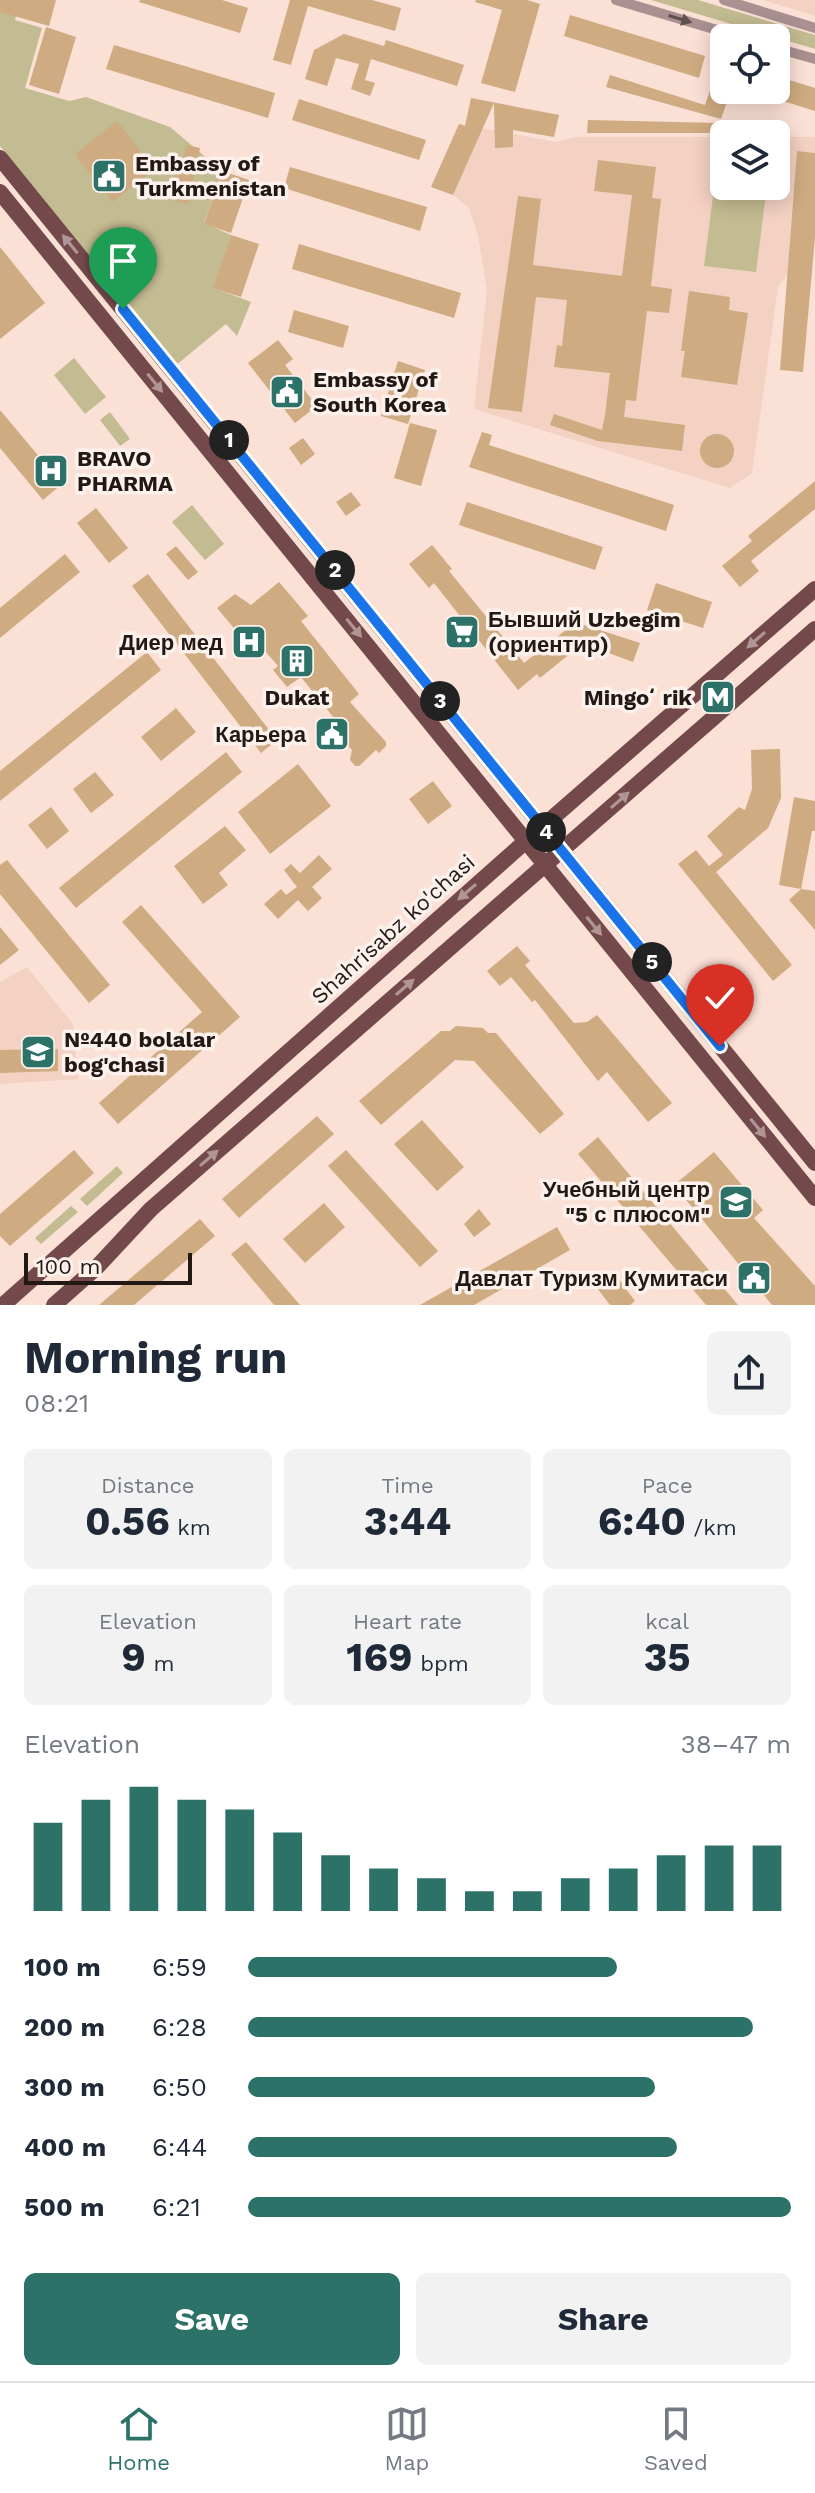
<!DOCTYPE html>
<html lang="en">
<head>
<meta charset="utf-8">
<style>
	:root { --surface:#fff; --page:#f2f2f3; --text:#1f2937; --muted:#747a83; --line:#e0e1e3; --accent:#2c7269 }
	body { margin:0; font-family:"Work Sans",sans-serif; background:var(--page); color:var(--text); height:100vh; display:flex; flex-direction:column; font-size:30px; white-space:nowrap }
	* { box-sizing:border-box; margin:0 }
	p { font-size:26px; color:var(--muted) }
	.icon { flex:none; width:44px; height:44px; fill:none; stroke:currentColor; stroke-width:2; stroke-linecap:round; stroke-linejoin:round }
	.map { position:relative; height:1305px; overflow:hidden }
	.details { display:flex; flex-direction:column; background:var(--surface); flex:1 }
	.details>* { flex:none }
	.buttons { position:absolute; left:710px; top:24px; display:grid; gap:16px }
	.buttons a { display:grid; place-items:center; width:80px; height:80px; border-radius:12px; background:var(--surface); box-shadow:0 4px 20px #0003; font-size:40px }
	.scale { position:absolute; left:24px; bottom:20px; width:168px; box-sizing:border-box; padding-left:8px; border:4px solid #221915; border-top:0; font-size:22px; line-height:28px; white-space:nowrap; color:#221915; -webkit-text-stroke:6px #fcf1ec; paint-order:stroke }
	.pin { position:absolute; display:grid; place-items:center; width:68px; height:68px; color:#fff; margin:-82px -34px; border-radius:50% 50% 50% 0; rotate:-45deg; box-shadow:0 0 8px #0007 }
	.pin .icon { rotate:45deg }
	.km { position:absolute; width:40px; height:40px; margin:-20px; border-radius:50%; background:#222; color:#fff; font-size:22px; line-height:40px; text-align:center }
	.round { display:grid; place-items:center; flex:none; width:84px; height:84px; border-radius:12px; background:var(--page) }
	.head { display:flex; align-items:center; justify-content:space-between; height:136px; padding:0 24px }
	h1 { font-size:44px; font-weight:700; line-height:60px }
	.figures { display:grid; grid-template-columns:repeat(3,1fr); gap:12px; height:136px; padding:8px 24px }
	.figures div { display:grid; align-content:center; border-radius:12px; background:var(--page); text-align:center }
	.figures b { font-size:40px; font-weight:700 }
	.figures small { font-size:22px; font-weight:400 }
	.figures p { font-size:22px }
	.chart { height:224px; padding:16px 24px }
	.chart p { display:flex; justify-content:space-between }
	.chart svg { width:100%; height:144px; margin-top:8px; stroke:var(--accent); stroke-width:6 }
	.cta { display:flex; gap:16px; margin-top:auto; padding:16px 24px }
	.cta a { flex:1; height:92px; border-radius:12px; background:var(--accent); color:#fff; font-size:32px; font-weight:700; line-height:92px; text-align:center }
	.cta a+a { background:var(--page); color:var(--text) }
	ul { padding:0 24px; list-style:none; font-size:26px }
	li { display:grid; grid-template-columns:128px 96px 1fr; align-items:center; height:60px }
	li i { height:20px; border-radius:10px; background:var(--accent) }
	.dock { display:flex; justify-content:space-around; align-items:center; height:112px; border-top:2px solid var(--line); background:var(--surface); font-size:22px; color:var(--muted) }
	.dock a { display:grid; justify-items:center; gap:4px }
	.dock .active { color:var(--accent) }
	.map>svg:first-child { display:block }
</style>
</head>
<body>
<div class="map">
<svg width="815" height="1305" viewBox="0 0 815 1305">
	<rect width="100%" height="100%" fill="#fbe0d5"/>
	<path fill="#f3d1c3" d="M763 0H815V16Z
		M459 124 556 142 575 137H724V186H776V137H815V237L811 279 786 276 778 287 752 473 730 488 474 409 487 290 478 235 469 208 453 195 431 187Z
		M27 967 73 1024 78 1079 0 1084V982Z"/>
	<path fill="#c3bb91" d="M0 0H20L15 20 42 28 25 88 69 101 86 97 170 127 222 171 204 223 231 235 214 288 251 302 237 336 226 324 176 365 0 146Z
		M651 0H698L815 35V49Z
		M716 173 724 174V186H767L756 272 704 266Z
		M74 358 106 397 85 414 54 375Z
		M110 412 130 439 120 446 100 420Z
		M192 505 224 544 205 560 172 522Z
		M117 1166 123 1173 87 1206 80 1199Z
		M71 1206 78 1212 41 1244 35 1238Z"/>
	<path fill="#ceab81" d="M0 0H56L49 26 0 12Z
		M140 0H222L248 8 240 33 139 2Z
		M290 0H372L401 8 395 31 308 6 291 65 273 60Z
		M476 0H527L540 4 515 92 481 83 502 10 475 2Z
		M570 15 705 56 699 78 564 36Z
		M46 27 76 37 59 94 29 85Z
		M344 34 384 46 386 40 464 65 457 86 371 59 365 80 375 83 370 96 351 89 359 64 336 58 327 86 305 79 314 50Z
		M114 45 275 93 268 118 106 69Z
		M610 75 705 105 710 90H731L721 119 606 87Z
		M776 76 815 88V111L754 92V90H776Z
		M471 98 559 115 554 137 513 130V147L495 148 494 103 453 195 431 187 459 124 465 126Z
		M299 99 426 140 419 160 292 120Z
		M588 120 719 123 716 133H587Z
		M117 121 154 169 112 202 75 154Z
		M187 145 200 148 188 204 167 199 176 166 181 167Z
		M797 151 815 153V237L803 372 780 370Z
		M598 160 656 167 652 198 661 199 651 286 672 289 669 313 647 311 636 401 626 400 624 417 685 425 682 451 598 441 550 425 554 414 602 430 605 415 610 373 554 367 557 345 562 346 567 300 536 297 522 412 488 408 518 196 541 199 533 265 622 276 632 195 594 191Z
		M290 167 427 207 420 231 284 188Z
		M222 171 249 180 231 233 204 224Z
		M231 235 259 244 241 297 213 288Z
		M299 244 461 293 454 318 292 269Z
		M0 247 45 303 0 339Z
		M689 291 730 297 729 310 748 313 737 385 681 377 685 351H681Z
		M294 310 349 326 343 348 288 332Z
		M278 340 293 359 285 365 317 406 295 423 248 363Z
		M398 361 425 370 408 424 381 416Z
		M0 410 62 484 43 500 0 448Z
		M410 423 437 430 421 486 394 478Z
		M482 432 492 435 489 445 674 505 666 531 469 467Z
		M700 451a17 17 0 1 1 34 0a17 17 0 1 1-34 0Z
		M303 438 315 454 301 465 289 448Z
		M815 481V509L751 561 759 571 740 587 722 566 752 541 748 536Z
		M351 492 361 505 346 516 336 502Z
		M467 502 603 547 595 570 459 525Z
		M96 508 128 548 109 563 77 523Z
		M432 545 452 569 449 571 524 663 567 629 584 625 640 643 633 662 587 645 577 648 540 678 537 674 518 690 434 583 429 588 409 564Z
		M176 546 198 572 188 580 166 554Z
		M65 554 80 572 0 638V608Z
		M148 574 277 740 261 753 132 586Z
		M279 582 308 616 301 621 359 694 350 702 386 742V746L379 753 376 750 359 766H355L350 760 352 750 328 723 334 718 301 677 287 687 273 670 278 666 265 651 258 657 217 608 235 594 251 605Z
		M656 583 712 602 703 628 647 610Z
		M147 652 161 670 0 801V771Z
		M176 708 196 732 161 761 141 737Z
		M780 749 781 798 768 828 716 872 792 965 773 981 678 864 696 850 709 866 723 855 707 836 739 807 745 810 752 789 751 750Z
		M226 752 242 772 76 908 59 888Z
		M298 764 331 806 270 854 238 812Z
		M95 772 114 795 91 813 73 789Z
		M433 781 452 806 428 824 409 799Z
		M794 797 815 801V831H812L801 889 779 885Z
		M51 807 69 831 47 849 28 825Z
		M225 826 246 850 219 873 228 885 203 904 174 866Z
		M319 855 332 869 312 887 322 898 308 911 298 900 278 919 264 904 281 889 286 895 297 887 284 870 291 864 300 873Z
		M7 860 110 985 89 1003 0 894V865Z
		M801 889 815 891V930L789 900Z
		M141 905 240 1017 118 1124 99 1103 202 1012 122 922Z
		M0 927 19 950 0 965Z
		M517 946 530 961 525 965 574 1023 587 1022 597 1015 672 1103 648 1122 607 1072 598 1081 535 1000 532 1002 511 977 500 986 487 971Z
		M456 1026 483 1028 488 1033H496L564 1114 540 1134 474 1061 455 1060 381 1125 359 1101 441 1031H450Z
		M58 1049V1071L0 1073V1050Z
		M317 1116 334 1134 239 1218 222 1199Z
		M422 1120 464 1167 437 1191 394 1144Z
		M598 1137 738 1305H706L578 1154Z
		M74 1150 94 1173 10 1246 0 1236V1214Z
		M346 1150 438 1251 420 1267 328 1166Z
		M714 1152 763 1210 754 1218 815 1286V1305H772L674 1185Z
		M324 1203 345 1227 305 1263 283 1239Z
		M479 1209 491 1224 474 1237 464 1224Z
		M200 1219 215 1236 134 1305H99Z
		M557 1227 570 1250 474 1305H420Z
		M246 1242 300 1305H274L231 1254Z
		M615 1274 635 1301 630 1305H610L597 1288Z"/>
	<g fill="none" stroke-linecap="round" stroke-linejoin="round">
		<path stroke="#aa9091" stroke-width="10" d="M616 0 744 38
			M724 0 815 28
			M776 48 815 59"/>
		<path stroke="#74494c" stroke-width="16" d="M0 158 815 1163
			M0 192 815 1198
			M3 1305 526 841 815 589
			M54 1305 97 1267 151 1209 815 629"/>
	</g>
	<defs><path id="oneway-solid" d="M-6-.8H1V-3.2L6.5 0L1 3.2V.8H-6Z" transform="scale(2)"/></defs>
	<use fill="#5f4f4d" href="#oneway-solid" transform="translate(680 19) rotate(17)"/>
	<g fill="#b19594">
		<use href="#oneway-solid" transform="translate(70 244) rotate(-129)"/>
		<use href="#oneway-solid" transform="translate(155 383) rotate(51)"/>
		<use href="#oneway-solid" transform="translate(354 628) rotate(51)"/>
		<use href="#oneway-solid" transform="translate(756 640) rotate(139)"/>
		<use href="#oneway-solid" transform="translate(620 800) rotate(-41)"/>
		<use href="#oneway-solid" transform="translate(467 892) rotate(139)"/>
		<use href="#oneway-solid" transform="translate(594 926) rotate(51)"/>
		<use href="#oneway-solid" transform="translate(405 987) rotate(-41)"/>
		<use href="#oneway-solid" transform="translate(758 1128) rotate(51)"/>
		<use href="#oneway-solid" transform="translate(209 1158) rotate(-41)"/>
	</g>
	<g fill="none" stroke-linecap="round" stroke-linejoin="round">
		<g stroke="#fff" stroke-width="16">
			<path id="route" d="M123 309 720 1046"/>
		</g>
		<use href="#route" stroke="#1a73e8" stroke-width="10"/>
	</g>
	<defs>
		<g id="civic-square" transform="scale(1.8)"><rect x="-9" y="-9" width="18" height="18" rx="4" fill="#2c7269" stroke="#fcf1ec"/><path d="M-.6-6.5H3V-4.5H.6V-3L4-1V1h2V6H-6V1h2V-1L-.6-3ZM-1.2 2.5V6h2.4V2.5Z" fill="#fff"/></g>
		<g id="hospital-square" transform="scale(1.8)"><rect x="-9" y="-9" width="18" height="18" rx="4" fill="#2c7269" stroke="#fcf1ec"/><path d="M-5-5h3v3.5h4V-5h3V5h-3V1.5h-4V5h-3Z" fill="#fff"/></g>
		<g id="supermarket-square" transform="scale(1.8)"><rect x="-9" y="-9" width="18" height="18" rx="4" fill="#2c7269" stroke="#fcf1ec"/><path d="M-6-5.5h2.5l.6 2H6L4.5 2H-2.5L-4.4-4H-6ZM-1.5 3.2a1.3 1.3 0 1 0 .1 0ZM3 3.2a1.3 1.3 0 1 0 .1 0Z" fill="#fff"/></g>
		<g id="building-square" transform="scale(1.8)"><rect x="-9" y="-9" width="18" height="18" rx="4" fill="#2c7269" stroke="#fcf1ec"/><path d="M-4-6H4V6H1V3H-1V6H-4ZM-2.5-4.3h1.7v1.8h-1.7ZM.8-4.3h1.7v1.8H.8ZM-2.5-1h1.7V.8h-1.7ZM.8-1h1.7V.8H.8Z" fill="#fff"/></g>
		<g id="metro-square" transform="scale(1.8)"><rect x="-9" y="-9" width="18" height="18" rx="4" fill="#2c7269" stroke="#fcf1ec"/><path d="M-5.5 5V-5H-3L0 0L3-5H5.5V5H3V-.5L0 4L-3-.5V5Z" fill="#fff"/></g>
		<g id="school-square" transform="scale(1.8)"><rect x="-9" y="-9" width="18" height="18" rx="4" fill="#2c7269" stroke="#fcf1ec"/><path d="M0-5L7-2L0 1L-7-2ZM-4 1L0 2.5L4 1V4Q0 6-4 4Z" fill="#fff"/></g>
	</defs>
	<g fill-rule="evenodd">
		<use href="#civic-square" x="109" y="176"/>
		<use href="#civic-square" x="287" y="392"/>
		<use href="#hospital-square" x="51" y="471"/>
		<use href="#supermarket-square" x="462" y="632"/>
		<use href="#hospital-square" x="249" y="642"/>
		<use href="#building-square" x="297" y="661"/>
		<use href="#metro-square" x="718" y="697"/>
		<use href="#civic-square" x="332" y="734"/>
		<use href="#school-square" x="38" y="1052"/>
		<use href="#school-square" x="736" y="1202"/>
		<use href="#civic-square" x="754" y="1278"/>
	</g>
	<g text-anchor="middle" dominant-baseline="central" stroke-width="7" stroke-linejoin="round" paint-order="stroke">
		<g font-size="22" font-weight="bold" fill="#221915" stroke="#fcf1ec" text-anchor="start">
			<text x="135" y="163">Embassy of<tspan x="135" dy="25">Turkmenistan</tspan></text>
			<text x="313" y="379">Embassy of<tspan x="313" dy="25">South Korea</tspan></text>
			<text x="77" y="458">BRAVO<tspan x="77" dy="25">PHARMA</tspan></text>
			<text x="488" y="619">Бывший Uzbegim<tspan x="488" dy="25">(ориентир)</tspan></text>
			<text x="223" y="642" text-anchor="end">Диер мед</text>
			<text x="297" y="697" text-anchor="middle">Dukat</text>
			<text x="692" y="697" text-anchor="end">Mingoʻrik</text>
			<text x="306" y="734" text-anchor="end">Карьера</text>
			<text x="64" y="1039">№440 bolalar<tspan x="64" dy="25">bog'chasi</tspan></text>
			<text x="710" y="1189" text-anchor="end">Учебный центр<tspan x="710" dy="25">"5 с плюсом"</tspan></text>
			<text x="728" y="1278" text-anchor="end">Давлат Туризм Кумитаси</text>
		</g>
		<g font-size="22" fill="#221915" stroke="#fcf1ec">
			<text transform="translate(393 929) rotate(-42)">Shahrisabz ko'chasi</text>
		</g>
	</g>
</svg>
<div class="buttons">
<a><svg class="icon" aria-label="locate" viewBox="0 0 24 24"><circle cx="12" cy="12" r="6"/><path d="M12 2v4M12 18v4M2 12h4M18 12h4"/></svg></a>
<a><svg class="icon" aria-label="layers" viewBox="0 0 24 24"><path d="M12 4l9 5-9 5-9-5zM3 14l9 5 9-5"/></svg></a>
</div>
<div class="scale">100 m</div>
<div class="pin" style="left:123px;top:309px;background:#1e9e55"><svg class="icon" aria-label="arrive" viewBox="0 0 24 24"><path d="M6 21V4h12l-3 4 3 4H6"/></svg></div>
<div class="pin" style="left:720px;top:1046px;background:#d93025"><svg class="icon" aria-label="check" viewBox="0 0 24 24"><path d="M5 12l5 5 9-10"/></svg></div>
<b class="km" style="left:229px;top:440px">1</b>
<b class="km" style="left:335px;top:570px">2</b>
<b class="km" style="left:440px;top:701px">3</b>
<b class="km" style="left:546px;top:832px">4</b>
<b class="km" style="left:652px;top:962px">5</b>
</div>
<section class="details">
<div class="head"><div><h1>Morning run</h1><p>08:21</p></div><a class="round"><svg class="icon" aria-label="share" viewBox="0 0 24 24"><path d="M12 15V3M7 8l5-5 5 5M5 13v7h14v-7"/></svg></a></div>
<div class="figures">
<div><p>Distance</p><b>0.56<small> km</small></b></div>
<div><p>Time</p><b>3:44</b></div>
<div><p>Pace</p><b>6:40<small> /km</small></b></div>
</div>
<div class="figures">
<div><p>Elevation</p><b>9<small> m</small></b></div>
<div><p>Heart rate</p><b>169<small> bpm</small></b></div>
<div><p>kcal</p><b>35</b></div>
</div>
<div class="chart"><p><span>Elevation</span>38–47 m</p>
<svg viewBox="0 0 160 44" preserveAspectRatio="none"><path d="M5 44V17M15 44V10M25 44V6M35 44V10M45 44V13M55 44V20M65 44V27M75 44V31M85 44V34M95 44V38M105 44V38M115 44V34M125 44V31M135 44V27M145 44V24M155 44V24"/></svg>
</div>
<ul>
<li><b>100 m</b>6:59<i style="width:68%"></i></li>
<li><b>200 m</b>6:28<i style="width:93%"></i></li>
<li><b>300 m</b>6:50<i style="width:75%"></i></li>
<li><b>400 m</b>6:44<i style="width:79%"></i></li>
<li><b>500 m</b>6:21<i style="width:100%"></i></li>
</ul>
<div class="cta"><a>Save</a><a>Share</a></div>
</section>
<nav class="dock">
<a class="active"><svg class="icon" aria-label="home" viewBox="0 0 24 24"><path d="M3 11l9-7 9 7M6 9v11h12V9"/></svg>Home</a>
<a><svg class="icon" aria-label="map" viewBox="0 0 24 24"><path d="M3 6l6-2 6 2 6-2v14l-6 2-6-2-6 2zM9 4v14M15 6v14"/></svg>Map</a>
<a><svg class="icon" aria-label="saved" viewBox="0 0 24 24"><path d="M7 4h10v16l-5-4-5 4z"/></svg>Saved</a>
</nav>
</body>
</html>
